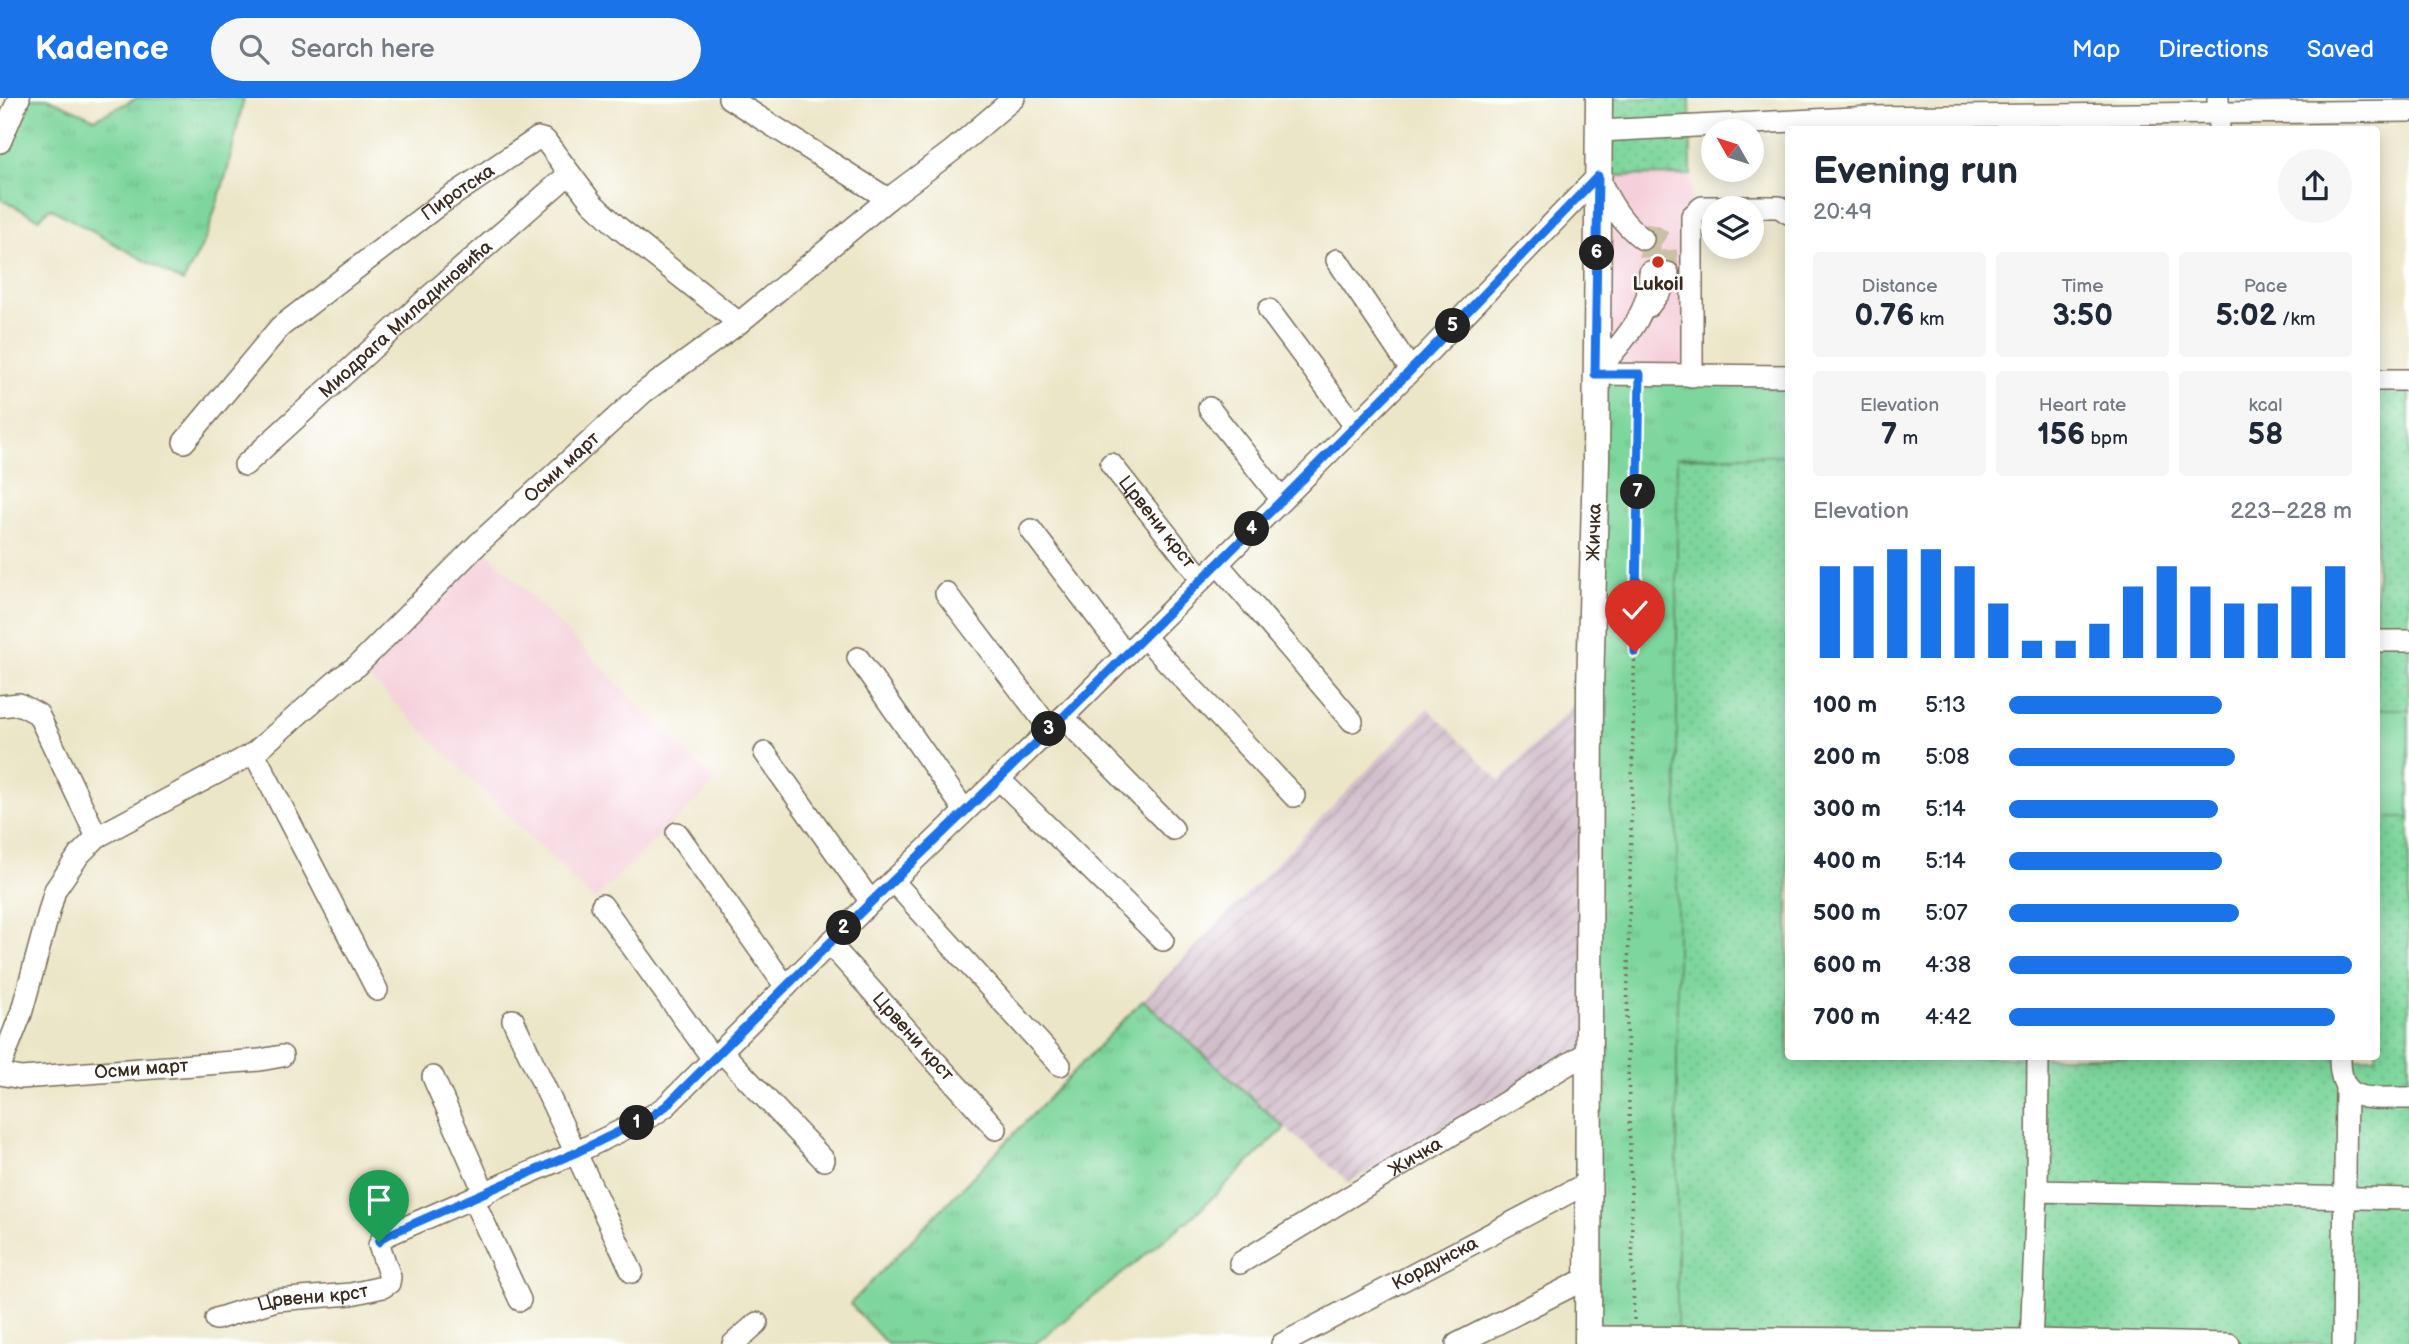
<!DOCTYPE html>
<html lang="en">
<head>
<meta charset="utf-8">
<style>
	:root { --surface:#fff; --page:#f6f6f7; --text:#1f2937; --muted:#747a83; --accent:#1a73e8 }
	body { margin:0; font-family:"Balsamiq Sans",sans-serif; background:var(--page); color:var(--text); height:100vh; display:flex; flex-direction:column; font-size:26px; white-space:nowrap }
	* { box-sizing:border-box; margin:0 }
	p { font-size:23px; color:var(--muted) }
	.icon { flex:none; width:38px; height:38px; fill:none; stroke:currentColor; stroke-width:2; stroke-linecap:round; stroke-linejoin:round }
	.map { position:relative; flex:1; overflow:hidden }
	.panel { position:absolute; left:1785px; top:28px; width:595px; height:934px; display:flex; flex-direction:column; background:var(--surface); border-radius:7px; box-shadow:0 4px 18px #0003 }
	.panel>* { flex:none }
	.needle { width:46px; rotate:309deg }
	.tools { position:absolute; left:1701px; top:21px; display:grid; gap:14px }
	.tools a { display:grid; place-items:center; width:63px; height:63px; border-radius:50%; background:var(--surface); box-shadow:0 4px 18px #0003; font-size:35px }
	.pin { position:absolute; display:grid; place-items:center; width:60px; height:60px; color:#fff; margin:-72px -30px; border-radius:50% 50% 50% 0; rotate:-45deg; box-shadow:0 0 7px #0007 }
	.pin .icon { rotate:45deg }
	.km { position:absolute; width:35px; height:35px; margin:-18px; border-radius:50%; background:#222; color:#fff; font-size:19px; line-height:35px; text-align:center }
	.round { display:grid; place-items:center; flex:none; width:74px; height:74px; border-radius:37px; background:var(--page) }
	.overview { display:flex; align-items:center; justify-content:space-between; height:119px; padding:0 28px }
	h1 { font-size:38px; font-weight:700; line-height:52px }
	.figures { display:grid; grid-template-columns:repeat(3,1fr); gap:10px; height:119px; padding:7px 28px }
	.figures div { display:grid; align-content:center; border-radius:7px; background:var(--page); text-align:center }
	.figures b { font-size:30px; font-weight:700 }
	.figures small { font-size:19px; font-weight:400 }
	.figures p { font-size:19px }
	.chart { height:196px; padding:14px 28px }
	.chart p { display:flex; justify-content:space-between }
	.chart svg { width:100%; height:126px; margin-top:7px; stroke:var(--accent); stroke-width:6 }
	ul { padding:0 28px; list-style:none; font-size:23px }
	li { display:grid; grid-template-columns:112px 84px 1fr; align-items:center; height:52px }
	li i { height:18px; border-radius:9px; background:var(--accent) }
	header { display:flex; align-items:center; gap:42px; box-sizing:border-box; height:98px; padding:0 35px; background:var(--accent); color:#fff }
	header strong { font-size:33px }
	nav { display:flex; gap:38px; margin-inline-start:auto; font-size:24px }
	.search { width:490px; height:63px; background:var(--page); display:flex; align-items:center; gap:18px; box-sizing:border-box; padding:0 24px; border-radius:38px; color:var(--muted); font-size:26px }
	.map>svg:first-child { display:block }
</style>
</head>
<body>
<header>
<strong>Kadence</strong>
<div class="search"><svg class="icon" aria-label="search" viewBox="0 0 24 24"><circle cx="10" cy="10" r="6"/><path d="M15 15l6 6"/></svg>Search here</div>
<nav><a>Map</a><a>Directions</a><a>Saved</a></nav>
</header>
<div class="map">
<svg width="2409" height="1246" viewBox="0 0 2409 1246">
	<defs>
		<pattern id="industrial-furrows" width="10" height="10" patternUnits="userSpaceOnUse" patternTransform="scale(1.75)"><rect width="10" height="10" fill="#d1bdcb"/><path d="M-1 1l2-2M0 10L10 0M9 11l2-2" fill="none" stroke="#ab9aa4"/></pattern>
		<pattern id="grass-tufts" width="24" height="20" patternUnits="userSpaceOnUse" patternTransform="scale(1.75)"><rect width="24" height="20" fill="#7dd69b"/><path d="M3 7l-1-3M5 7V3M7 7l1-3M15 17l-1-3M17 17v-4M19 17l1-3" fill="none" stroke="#6db885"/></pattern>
		<pattern id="park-dots" width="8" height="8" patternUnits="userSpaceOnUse" patternTransform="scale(1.75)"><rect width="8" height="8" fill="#7dd69b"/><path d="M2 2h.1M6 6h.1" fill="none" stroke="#6db885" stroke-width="1.8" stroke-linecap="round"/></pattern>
	</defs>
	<rect width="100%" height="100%" fill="#fff"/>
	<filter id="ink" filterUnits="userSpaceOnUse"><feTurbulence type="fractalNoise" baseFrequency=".0143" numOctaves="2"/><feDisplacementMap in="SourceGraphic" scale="14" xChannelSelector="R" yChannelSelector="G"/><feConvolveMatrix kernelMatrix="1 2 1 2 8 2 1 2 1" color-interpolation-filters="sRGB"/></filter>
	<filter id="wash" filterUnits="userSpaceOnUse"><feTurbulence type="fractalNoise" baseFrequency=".00686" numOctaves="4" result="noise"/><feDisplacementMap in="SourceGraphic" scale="28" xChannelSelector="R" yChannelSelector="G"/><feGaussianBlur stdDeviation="1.57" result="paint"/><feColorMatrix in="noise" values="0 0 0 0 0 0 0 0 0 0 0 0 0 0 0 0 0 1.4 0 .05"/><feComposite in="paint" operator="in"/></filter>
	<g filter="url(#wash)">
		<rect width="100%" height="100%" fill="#ece6c8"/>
		<path fill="#f5cfda" d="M1691 77 1692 278 1595 276 1598 78Z
			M479 445 715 684 594 802 357 568Z"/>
		<path fill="url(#industrial-furrows)" d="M1590 590V953L1349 1084 1285 1030 1143 902 1428 610 1500 683Z"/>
		<path fill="url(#grass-tufts)" stroke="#5c805c" stroke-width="2" d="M19 0H47L95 21 137 0H244L227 74 206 140 183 184 50 110 39 121 0 101V44Z
			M1595 276 1788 278V357L1681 359 1677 361V1246H1588Z
			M1143 902 1285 1030 1191 1120 1035 1246H887L850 1206Z"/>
		<path fill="url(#park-dots)" stroke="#5c805c" stroke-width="2" d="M1599 0H1690L1691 77 1598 78Z
			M2376 293H2409V1246H2141L1677 1239V360L1788 357V959H2376Z"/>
		<path fill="#7dd69b" stroke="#5c805c" stroke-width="2" d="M2376 611H2409V720H2377Z"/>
	</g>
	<g filter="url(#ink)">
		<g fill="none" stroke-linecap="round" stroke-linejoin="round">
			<path stroke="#c9c0a6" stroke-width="21" stroke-dasharray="21 10" stroke-linecap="butt" d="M1644 136 1655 138 1666 146 1668 175
				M1643 141 1650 150V174"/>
			<g stroke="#796c5a" stroke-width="24">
				<g id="minor">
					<path d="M729 0 888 101"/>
					<path d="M2218 0 2219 32"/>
					<path d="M1599 33 1871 19 2409 13"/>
					<path d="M0 44 19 0"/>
					<path d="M1337 162 1411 272"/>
					<path d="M1649 208 1666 185 1668 175"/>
					<path d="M1269 212 1355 328"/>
					<path d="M1595 276 1788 278"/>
					<path d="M1595 276C1622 243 1650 219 1650 174"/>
					<path d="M1692 278V118L1702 109H1779L1788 115"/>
					<path d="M2376 282H2409"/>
					<path d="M1209 310 1282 402"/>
					<path id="s1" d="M184 344 280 229 440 106 538 40 545 42 592 105 619 130 739 225"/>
					<path id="s2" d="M1111 366 1202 481"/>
					<path id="s3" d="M245 367 432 196 569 76"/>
					<path d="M1031 432 1126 557"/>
					<path d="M1218 466 1352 623"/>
					<path d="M946 495 1050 631"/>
					<path d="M1144 539 1294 698"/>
					<path d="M2376 543H2409"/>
					<path d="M858 560 965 713"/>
					<path d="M0 608 19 606 38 616 97 739"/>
					<path d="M1063 619 1173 731"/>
					<path d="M254 655 377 892"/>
					<path d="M765 655 871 804"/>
					<path d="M999 681 1163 842"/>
					<path d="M677 735 786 889"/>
					<path d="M893 783 1060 967"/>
					<path d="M602 807 713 961"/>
					<path id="s4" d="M829 845 996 1031"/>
					<path d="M513 922 632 1174"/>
					<path d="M721 953 824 1062"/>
					<path d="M2340 959C2339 1009 2371 999 2409 1000"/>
					<path id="s5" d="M0 969 21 916 55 792 79 757 97 739 254 655 340 580 357 568 479 445 644 294 739 225 888 101 952 53 1014 0"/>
					<path id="s6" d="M0 976 21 980 260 962 282 958"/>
					<path d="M433 979 485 1096"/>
					<path d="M2037 1093 2038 959"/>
					<path d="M473 1101 520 1202"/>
					<path id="s7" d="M1240 1165 1590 953"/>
					<path id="s8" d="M216 1221 276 1202 351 1196 383 1189 389 1185 390 1179 379 1147 383 1139 575 1055 653 1017 666 1008 871 804 1063 619 1282 402 1411 272 1598 78C1608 103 1621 125 1643 141"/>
					<path d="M1588 1239 2031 1242 2229 1246"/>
					<path d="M733 1246 757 1225"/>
					<path id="s9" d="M1282 1246 1589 1084"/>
					<path d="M1457 1246 1587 1180"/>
					<path d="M2031 1246 2037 1093 2409 1101"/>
					<path d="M2343 1246 2346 990"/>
				</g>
			</g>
			<g stroke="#796c5a" stroke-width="29">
				<g id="major">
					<path id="s10" d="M1588 1246 1590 590 1596 362 1599 0"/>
				</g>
			</g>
			<path stroke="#796c5a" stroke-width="3.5" stroke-dasharray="2 5" stroke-linecap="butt" d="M1634 1222 1627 924 1640 295"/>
			<use href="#minor" stroke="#fff" stroke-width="21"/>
			<use href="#major" stroke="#fff" stroke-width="26"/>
		</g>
	</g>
	<g fill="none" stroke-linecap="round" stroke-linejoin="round" filter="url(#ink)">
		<g stroke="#fff" stroke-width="14">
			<path id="route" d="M379 1144 383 1139 575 1055 653 1017 666 1008 871 804 1063 619 1282 402 1411 272 1598 78 1595 276H1640L1635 554"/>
		</g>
		<use href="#route" stroke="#1a73e8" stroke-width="9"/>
	</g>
	<circle fill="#c8321e" stroke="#fff" stroke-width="2.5" cx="1658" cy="164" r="7"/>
	<g text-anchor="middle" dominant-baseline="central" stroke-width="5" stroke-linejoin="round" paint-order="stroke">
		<g font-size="19" fill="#3b2a1e" stroke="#fff">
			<text stroke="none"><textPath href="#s1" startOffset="373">Пиротска</textPath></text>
			<text stroke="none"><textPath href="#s3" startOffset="217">Миодрага Миладиновића</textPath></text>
			<text stroke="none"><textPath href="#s5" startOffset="852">Осми март</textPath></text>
			<text stroke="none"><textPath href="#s2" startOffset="74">Црвени крст</textPath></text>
			<text stroke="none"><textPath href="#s10" startOffset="812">Жичка</textPath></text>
			<text stroke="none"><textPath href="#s4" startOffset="126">Црвени крст</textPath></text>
			<text stroke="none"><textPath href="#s6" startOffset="142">Осми март</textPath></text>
			<text stroke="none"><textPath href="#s7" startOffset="205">Жичка</textPath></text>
			<text stroke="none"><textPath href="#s9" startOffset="173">Кордунска</textPath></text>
			<text stroke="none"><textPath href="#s8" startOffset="100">Црвени крст</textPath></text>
		</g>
		<g font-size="19" font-weight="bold" fill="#3b2a1e" stroke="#fff">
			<text x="1658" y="186">Lukoil</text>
		</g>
	</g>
</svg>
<div class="tools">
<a><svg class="needle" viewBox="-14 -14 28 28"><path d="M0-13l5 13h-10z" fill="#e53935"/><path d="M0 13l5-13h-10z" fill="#747a83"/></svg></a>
<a><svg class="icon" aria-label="layers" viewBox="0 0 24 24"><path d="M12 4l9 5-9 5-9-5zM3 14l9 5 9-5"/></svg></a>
</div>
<div class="pin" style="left:379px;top:1144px;background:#1e9e55"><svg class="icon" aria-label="arrive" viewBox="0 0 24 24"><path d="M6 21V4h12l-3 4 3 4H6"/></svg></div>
<div class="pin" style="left:1635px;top:554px;background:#d93025"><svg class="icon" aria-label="check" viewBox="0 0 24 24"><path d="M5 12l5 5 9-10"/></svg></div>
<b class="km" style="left:637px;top:1025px">1</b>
<b class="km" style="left:844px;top:830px">2</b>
<b class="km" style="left:1049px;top:631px">3</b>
<b class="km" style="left:1252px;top:431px">4</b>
<b class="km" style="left:1453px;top:228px">5</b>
<b class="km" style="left:1597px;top:155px">6</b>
<b class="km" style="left:1638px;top:394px">7</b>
<section class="panel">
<div class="overview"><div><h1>Evening run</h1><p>20:49</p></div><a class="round"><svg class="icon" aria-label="share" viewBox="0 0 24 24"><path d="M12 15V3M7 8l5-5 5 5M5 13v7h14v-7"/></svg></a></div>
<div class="figures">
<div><p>Distance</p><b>0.76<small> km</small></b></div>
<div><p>Time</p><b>3:50</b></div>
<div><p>Pace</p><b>5:02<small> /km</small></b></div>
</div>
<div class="figures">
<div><p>Elevation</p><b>7<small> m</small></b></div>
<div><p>Heart rate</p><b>156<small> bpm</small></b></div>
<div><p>kcal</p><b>58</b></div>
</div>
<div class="chart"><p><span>Elevation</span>223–228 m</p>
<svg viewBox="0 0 160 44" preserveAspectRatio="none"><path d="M5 44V12M15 44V12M25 44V6M35 44V6M45 44V12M55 44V25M65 44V38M75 44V38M85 44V32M95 44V19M105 44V12M115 44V19M125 44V25M135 44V25M145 44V19M155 44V12"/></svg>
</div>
<ul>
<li><b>100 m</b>5:13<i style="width:62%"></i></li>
<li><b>200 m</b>5:08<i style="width:66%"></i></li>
<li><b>300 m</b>5:14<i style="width:61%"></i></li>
<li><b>400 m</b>5:14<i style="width:62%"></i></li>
<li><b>500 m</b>5:07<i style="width:67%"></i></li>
<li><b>600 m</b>4:38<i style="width:100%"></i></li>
<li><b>700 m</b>4:42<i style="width:95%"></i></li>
</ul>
</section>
</div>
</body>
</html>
